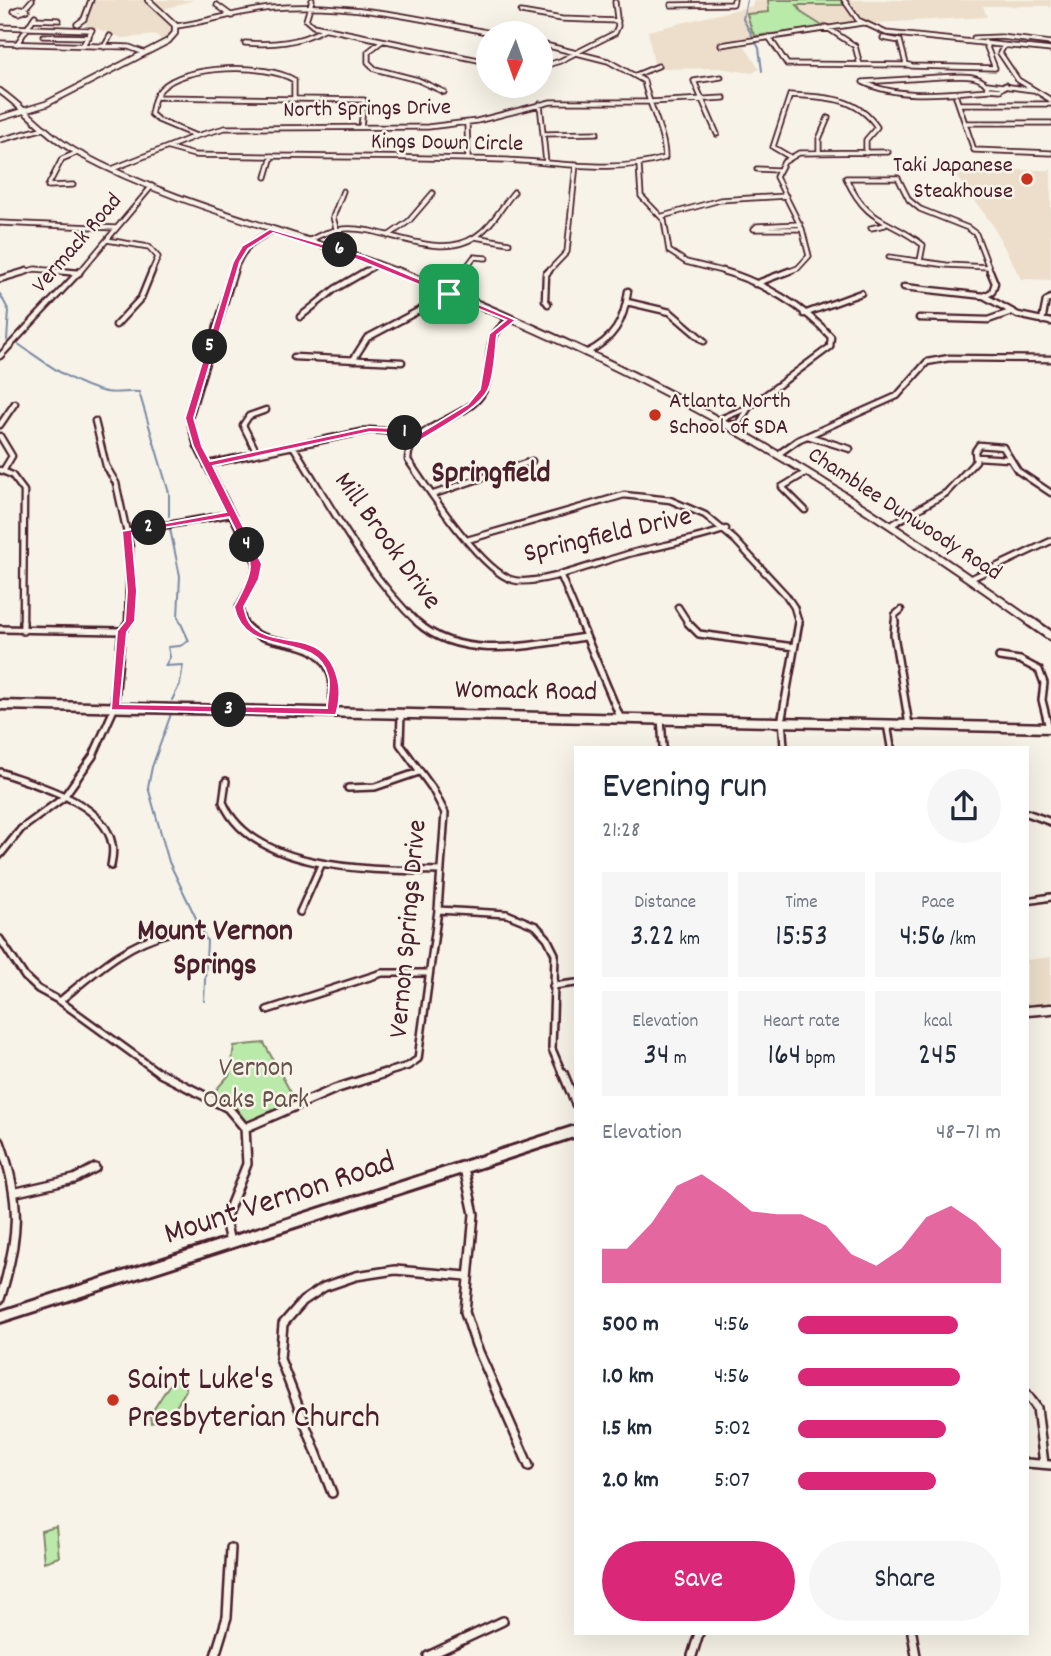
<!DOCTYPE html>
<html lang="en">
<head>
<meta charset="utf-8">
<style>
	:root { --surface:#fff; --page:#f6f6f7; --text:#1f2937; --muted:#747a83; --accent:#db2777 }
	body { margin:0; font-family:Dekko,sans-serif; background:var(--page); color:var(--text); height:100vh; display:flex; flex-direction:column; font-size:26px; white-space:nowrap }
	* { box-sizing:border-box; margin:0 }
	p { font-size:23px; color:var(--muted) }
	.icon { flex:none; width:38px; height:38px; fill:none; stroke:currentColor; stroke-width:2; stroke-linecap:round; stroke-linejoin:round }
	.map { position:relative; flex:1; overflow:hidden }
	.details { position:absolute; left:574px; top:746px; width:455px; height:889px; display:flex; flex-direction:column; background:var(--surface); border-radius:0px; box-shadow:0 7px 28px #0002 }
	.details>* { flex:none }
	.needle { width:46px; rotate:182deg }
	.controls { position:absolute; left:476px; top:21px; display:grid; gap:14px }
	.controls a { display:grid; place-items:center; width:77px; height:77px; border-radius:50%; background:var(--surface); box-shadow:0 7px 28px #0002; font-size:35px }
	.pin { position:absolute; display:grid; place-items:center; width:60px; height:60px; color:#fff; margin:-30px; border-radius:14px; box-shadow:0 4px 10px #0006 }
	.km { position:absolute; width:35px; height:35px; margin:-18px; border-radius:50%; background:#222; color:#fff; font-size:19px; line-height:35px; text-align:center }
	.round { display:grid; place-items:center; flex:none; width:74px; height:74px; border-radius:37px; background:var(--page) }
	.summary { display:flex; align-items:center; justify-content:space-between; height:119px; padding:0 28px }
	h1 { font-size:38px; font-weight:600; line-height:52px }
	.stats { display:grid; grid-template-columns:repeat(3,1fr); gap:10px; height:119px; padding:7px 28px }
	.stats div { display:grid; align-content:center; border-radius:0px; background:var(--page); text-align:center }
	.stats b { font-size:30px; font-weight:600 }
	.stats small { font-size:19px; font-weight:400 }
	.stats p { font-size:19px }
	.chart { height:196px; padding:14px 28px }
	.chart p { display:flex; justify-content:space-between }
	.chart svg { width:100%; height:126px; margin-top:7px; fill:var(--accent); opacity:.7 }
	.action { display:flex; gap:14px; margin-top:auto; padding:14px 28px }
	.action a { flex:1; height:80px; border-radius:42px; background:var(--accent); color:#fff; font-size:28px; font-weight:600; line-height:80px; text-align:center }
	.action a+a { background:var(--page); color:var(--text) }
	ul { padding:0 28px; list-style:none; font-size:23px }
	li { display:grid; grid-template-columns:112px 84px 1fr; align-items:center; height:52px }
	li i { height:18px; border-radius:9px; background:var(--accent) }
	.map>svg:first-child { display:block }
</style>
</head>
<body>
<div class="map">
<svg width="1051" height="1656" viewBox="0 0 1051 1656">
	<rect width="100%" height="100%" fill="#f7f3e8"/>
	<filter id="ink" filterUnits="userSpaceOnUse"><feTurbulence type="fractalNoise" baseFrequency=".0143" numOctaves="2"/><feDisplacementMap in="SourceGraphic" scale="14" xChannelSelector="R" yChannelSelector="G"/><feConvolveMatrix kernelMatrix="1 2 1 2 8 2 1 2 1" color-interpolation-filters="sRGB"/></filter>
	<g filter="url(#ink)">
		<path fill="#ecdeca" d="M87 0H194L164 9 175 29 166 46 157 35 122 38 82 23 79 19Z
			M754 0H1051V9L1049 6H983L987 17 873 23 864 20 741 40 759 69 752 73 719 68 655 69 648 31 752 6Z
			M947 170H1051V280L1021 279 992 224 956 176Z
			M1051 957V1007L1027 1009V960Z"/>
		<path fill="#b9eaa9" stroke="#82846a" stroke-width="2" d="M768 0H845L844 5H797L802 13 824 27 756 36 752 31 747 14 769 12Z
			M264 1043 295 1100 251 1122 245 1121 236 1107 214 1092 230 1074 234 1046Z
			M180 1372 186 1390 170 1417 151 1423 150 1415 171 1382Z
			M56 1527 59 1557 44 1562 41 1531Z"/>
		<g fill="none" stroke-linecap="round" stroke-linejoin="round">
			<path stroke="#798aa6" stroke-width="2" d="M747 0 743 19 759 48 762 71
				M0 294 9 311 7 340
				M18 344C45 362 73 385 106 392 116 394 128 391 139 392L169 493V516
				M170 529 180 576 178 617 189 641 180 646 168 647 170 657 165 666 183 665 180 684 172 700
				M171 714 152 767 148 787 169 862 207 941 204 1001"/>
			<g stroke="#4a1f2b" stroke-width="7">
				<path id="street-far3" d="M312 0 306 20 313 26 488 62
					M844 0 858 20 886 33 1051 50
					M217 5 232 16
					M671 5 733 4 734 0
					M21 8 27 10 19 13 14 11Z
					M25 8 32 0
					M521 12 562 19 618 21
					M33 19 59 20
					M77 24 84 19 91 0
					M176 26C208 22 239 11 272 8 345 2 419 18 491 33
					M0 27 92 30 83 45
					M826 27 855 46 860 65
					M43 36 89 37
					M769 37 787 64 909 65
					M883 38 900 41
					M974 38 1001 37 1051 43
					M382 41 368 52V62L375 69 418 80 444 92
					M900 41 906 64 912 66 995 68 985 42
					M0 43 129 47 145 53
					M245 43C274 45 299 43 324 29
					M17 44 35 16
					M721 45 862 23
					M1004 46 1000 53 1018 80 1051 100
					M104 47 110 36
					M541 67 560 61 615 33 618 26 615 2
					M636 75 658 66
					M939 77C955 77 983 71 989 90 950 93 899 100 863 82Z
					M987 84 1033 90
					M988 89 1000 90 1006 85
					M157 97 364 100 361 127
					M956 97 974 150 1051 153
					M540 104 546 163
					M959 104H1051
					M467 123 468 159
					M965 123H1051
					M544 134 597 133
					M717 134 694 81 721 77
					M196 136 158 120 151 114C153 105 154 96 161 89 184 64 267 63 294 80V99
					M0 140 45 128
					M169 148 194 155C298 157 402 156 505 160 558 162 614 174 665 158 665 132 649 107 644 81L608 61 541 44
					M819 152V139L828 118
					M790 157 773 147 790 95C824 97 856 96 877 127L866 140V153
					M639 165 641 196 664 220 669 251 686 262 730 273
					M112 169 196 136 225 128 428 127 477 121 551 102H650L724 98
					M757 169 777 170
					M266 177 272 156
					M73 185 48 186 62 159 76 153
					M663 216 720 200 786 196
					M0 223 116 228
					M800 224 757 226 754 229H802
					M336 228 333 217 343 191
					M871 228 885 225
					M388 236 409 221 433 193
					M475 237 509 243
					M107 240 149 247 158 257 151 273
					M308 241C320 235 330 230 343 229 384 225 436 262 475 237 492 226 502 206 514 192
					M889 257 946 265 989 267
					M920 261 923 245C889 218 868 226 846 178H898L909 200 920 209 968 228 976 234 991 273
					M21 273 35 269 79 273
					M79 273 152 186
					M234 273C241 250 251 242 272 231
					M363 273 377 265
					M462 273 474 257 486 258
					M547 273 567 252 576 164
					M785 273 798 268 809 256 802 229 776 177 784 162 799 153 888 152"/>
			</g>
			<g stroke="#4a1f2b" stroke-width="9">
				<path id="street-far2" d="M59 271 79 273
					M234 271 189 418 197 446 257 564 254 579 239 607 244 624
					M723 271C762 282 805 307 831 337L830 347 749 407
					M0 279 27 271
					M755 284 789 271
					M904 287 984 296 1018 315 1051 322
					M984 296 992 292 995 283 990 271
					M627 302 670 312 704 341
					M548 304 545 300 546 274 549 271
					M804 314 861 293
					M300 317 335 289 366 271
					M919 318 988 320 1011 312
					M512 319C474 339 501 373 478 399 460 420 408 426 408 460 427 488 482 572 513 580 539 587 604 560 632 553 664 545 695 540 726 529
					M1042 321 1046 301 1051 298
					M116 325 141 298 152 271
					M586 353C614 339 624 322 628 291
					M0 356 80 271
					M294 357 402 362
					M353 360 367 338 452 293 463 271
					M749 407 738 424 725 425 723 418Z
					M95 421 106 466 116 483 130 547 128 624
					M0 425 15 403
					M0 436 12 456 3 471
					M808 436 850 449
					M293 446C331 506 366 574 419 624
					M257 453 243 425 249 416 266 410
					M777 455 798 440 897 396 927 362 949 358 1051 359
					M977 457 1009 459
					M208 464 370 430 401 432 418 439
					M0 470 12 475 24 491 23 624
					M434 494 532 461
					M805 510 782 487 807 472
					M893 524 946 493 976 461 975 451 979 445 1003 447 1018 471 1051 493
					M127 532 231 514
					M467 540 624 495 670 500 705 515 735 540 786 595 794 607 799 624
					M560 574 581 624
					M972 578 1051 541
					M678 607 689 624
					M895 624V615L901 610"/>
			</g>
			<g stroke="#4a1f2b" stroke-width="10">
				<path id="street-far1" d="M243 622C264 654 319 628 332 678 334 688 332 702 332 712
					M417 622C460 662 532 645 585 637
					M580 622 620 717
					M687 622 699 634 794 647
					M895 622 894 635 909 725
					M0 629 122 631
					M23 631V622
					M999 657 1020 660 1039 670 1044 683 1042 700 1049 728
					M661 718 663 747
					M887 724 891 747
					M784 747 782 718 799 622
					M0 772C35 785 104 801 112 844 114 851 112 859 111 866
					M226 781 223 802C253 873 378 870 441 871
					M348 788 375 787 419 772
					M1027 813 1051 822
					M0 855 21 829 63 798 93 756 114 709 122 631 129 622
					M1027 901 1051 897
					M438 910 507 914 536 926 547 938 555 954 552 1049 563 1075
					M300 912 321 865
					M0 939 25 977 38 989 60 1001 162 1075
					M553 986 576 983
					M60 1001C95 972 126 943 171 932
					M267 1010 382 973H429
					M379 1075 408 1066 418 1059 438 910 445 813 432 788 400 744 401 714"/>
			</g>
			<g stroke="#4a1f2b" stroke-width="12">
				<path id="street" d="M160 1073 228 1108 245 1128 247 1164 225 1219 230 1243
					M563 1073 576 1104
					M245 1128 335 1089 385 1073
					M0 1142C22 1202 19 1238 0 1299
					M464 1168 474 1214 465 1312 476 1345 529 1466
					M17 1192 74 1179 95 1168
					M1027 1394 1037 1408 1044 1464
					M1027 1463 1051 1465
					M332 1493 280 1359 283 1324 303 1301 324 1287 356 1276 395 1270 467 1276
					M912 1633 916 1656
					M215 1656 227 1617 231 1548
					M428 1656 503 1621
					M692 1656 699 1633"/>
			</g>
			<g stroke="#4a1f2b" stroke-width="8">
				<path id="secondary-far3" d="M0 91C28 111 49 138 80 154 181 208 295 231 401 273
					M0 118 46 104 168 41 175 33V25L148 0"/>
			</g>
			<g stroke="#4a1f2b" stroke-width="10">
				<path id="secondary-far2" d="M397 271C508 315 618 364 723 423 830 483 933 552 1034 624"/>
			</g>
			<g stroke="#4a1f2b" stroke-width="13">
				<path id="secondary-far1" d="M1031 622 1051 636
					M0 705 1051 728
					M1027 1011 1051 1009"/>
			</g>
			<g stroke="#4a1f2b" stroke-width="16">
				<path id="secondary" d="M0 1317 576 1131"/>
			</g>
			<use href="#street-far3" stroke="#f7f3e8" stroke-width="3.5"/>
			<use href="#street-far2" stroke="#f7f3e8" stroke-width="4.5"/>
			<use href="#street-far1" stroke="#f7f3e8" stroke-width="5"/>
			<use href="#street" stroke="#f7f3e8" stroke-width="7"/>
			<use href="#secondary-far3" stroke="#f7f3e8" stroke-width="4.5"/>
			<use href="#secondary-far2" stroke="#f7f3e8" stroke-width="6"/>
			<use href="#secondary-far1" stroke="#f7f3e8" stroke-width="8"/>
			<use href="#secondary" stroke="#f7f3e8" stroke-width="10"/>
		</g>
	</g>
	<path fill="#db2777" stroke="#fff" stroke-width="2" fill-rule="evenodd" d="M270 229 364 256 516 320 497 335C495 351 495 375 488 390 479 409 439 428 421 440L390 433 370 432 213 466 262 564 259 579 244 607C246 616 248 624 257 630 270 639 289 639 305 643 336 651 345 687 336 715L111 710 117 631 125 621 127 591 122 531 226 512 193 446 185 418 233 262 242 246ZM273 233 358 260 506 320 489 334 480 389 468 404 417 435 391 428 370 427 210 461 202 446 194 418 240 262 248 249ZM229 517C251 563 260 560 234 607 245 661 316 629 328 676 331 685 327 699 327 708L120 704 127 632 135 621 137 591 132 533Z"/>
	<g fill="#c8321e" stroke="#f7f3e8" stroke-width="2.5">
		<circle cx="1027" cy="179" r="7"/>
		<circle cx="655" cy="415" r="7"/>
		<circle cx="113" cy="1400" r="7"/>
	</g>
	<g text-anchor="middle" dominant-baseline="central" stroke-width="5" stroke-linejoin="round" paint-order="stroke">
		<g font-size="23" fill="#4a1f2b" stroke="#f7f3e8">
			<text transform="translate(367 110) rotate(-1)">North Springs Drive</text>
			<text transform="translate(447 144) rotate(1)">Kings Down Circle</text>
			<text transform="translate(78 244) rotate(-49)">Vermack Road</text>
			<text transform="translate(904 515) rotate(33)">Chamblee Dunwoody Road</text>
		</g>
		<g font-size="23" fill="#4a1f2b" stroke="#f7f3e8" text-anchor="end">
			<text x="1013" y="166">Taki Japanese<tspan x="1013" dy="26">Steakhouse</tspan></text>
			<text x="669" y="402" text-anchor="start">Atlanta North<tspan x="669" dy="26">School of SDA</tspan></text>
		</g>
		<g font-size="28" fill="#4a1f2b" stroke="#f7f3e8">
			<text transform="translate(608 537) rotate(-13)">Springfield Drive</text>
			<text transform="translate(386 542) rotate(54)">Mill Brook Drive</text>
			<text transform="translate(526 693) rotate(1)">Womack Road</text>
			<text transform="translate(410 929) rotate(-85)">Vernon Springs Drive</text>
		</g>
		<g font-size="28" fill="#66524a" stroke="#f7f3e8">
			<text x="256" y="1070">Vernon<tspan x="256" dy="32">Oaks Park</tspan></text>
		</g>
		<g font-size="30" font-weight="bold" fill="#4a1f2b" stroke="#f7f3e8">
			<text x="491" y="475">Springfield</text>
			<text x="215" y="933">Mount Vernon<tspan x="215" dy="34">Springs</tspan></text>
		</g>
		<g font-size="33" fill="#4a1f2b" stroke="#f7f3e8">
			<text transform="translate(280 1200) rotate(-18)">Mount Vernon Road</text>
		</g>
		<g font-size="33" fill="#4a1f2b" stroke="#f7f3e8" text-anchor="start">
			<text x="127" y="1381">Saint Luke's<tspan x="127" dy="38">Presbyterian Church</tspan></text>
		</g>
	</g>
</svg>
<div class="controls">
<a><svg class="needle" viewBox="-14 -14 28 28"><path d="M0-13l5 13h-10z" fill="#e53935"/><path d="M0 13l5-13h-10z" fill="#747a83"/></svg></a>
</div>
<div class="pin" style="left:449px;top:294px;background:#1e9e55"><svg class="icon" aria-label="arrive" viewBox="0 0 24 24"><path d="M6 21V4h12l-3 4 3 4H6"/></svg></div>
<b class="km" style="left:405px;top:433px">1</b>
<b class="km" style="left:149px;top:528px">2</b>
<b class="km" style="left:229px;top:710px">3</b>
<b class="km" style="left:247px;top:545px">4</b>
<b class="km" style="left:210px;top:347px">5</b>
<b class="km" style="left:340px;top:250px">6</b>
<section class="details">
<div class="summary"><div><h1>Evening run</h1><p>21:28</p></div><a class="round"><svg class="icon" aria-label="share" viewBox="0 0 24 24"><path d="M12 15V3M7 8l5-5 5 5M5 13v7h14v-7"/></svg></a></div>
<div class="stats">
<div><p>Distance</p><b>3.22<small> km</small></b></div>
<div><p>Time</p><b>15:53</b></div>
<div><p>Pace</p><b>4:56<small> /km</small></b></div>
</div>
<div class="stats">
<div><p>Elevation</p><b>34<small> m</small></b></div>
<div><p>Heart rate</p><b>164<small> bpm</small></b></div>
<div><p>kcal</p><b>245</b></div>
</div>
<div class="chart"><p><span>Elevation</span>48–71 m</p>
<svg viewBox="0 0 160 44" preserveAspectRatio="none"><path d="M0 44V32L10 32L20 23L30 10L40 6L50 12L60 19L70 20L80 20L90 24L100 34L110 38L120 32L130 21L140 17L150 23L160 32V44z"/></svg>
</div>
<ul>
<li><b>500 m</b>4:56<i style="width:79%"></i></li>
<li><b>1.0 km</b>4:56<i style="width:80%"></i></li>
<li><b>1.5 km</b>5:02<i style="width:73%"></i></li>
<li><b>2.0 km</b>5:07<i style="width:68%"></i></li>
</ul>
<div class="action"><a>Save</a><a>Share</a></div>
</section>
</div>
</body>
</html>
